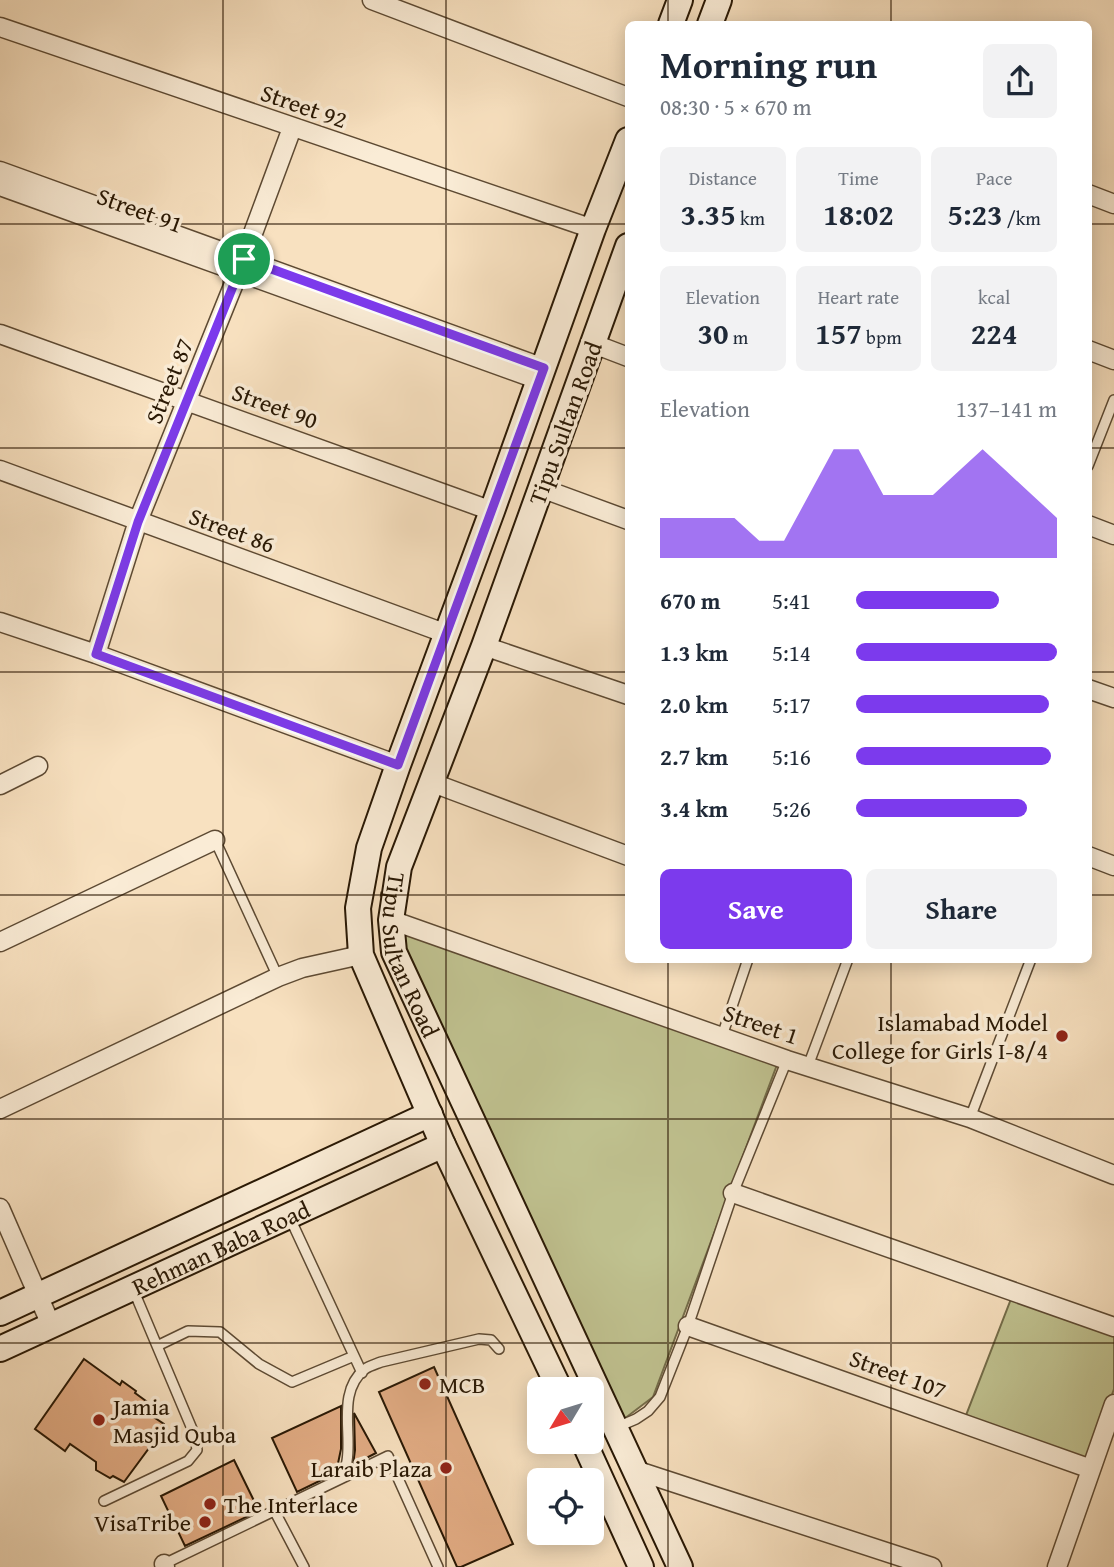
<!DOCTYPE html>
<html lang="en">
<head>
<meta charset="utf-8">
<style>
	:root { --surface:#fff; --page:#f2f2f3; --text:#1f2937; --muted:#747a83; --accent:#7c3aed }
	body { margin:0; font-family:"Gentium Book Plus",serif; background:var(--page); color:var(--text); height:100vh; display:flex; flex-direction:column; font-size:26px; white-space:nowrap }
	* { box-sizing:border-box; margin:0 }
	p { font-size:23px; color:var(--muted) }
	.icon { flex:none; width:38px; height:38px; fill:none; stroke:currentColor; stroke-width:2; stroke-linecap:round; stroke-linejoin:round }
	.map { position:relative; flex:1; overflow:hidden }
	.details { position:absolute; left:625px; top:21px; width:467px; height:942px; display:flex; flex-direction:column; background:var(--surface); border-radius:10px; box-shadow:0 4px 18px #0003 }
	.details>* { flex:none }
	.needle { width:46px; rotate:232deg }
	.tools { position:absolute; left:527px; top:1377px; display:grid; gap:14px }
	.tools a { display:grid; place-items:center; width:77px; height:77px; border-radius:10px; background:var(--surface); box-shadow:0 4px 18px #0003; font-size:35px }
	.pin { position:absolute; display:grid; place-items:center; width:60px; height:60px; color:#fff; margin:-30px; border:4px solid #fff; border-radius:50%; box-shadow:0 2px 7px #0007 }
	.round { display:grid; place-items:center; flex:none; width:74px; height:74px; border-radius:10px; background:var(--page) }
	.summary { display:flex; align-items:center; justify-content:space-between; height:119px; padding:0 35px }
	h1 { font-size:38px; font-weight:700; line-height:52px }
	.figures { display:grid; grid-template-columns:repeat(3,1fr); gap:10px; height:119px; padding:7px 35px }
	.figures div { display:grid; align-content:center; border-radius:10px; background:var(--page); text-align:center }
	.figures b { font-size:30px; font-weight:700 }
	.figures small { font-size:19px; font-weight:400 }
	.figures p { font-size:19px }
	.chart { height:196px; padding:14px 35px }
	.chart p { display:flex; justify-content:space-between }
	.chart svg { width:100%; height:126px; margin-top:7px; fill:var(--accent); opacity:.7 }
	.cta { display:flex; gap:14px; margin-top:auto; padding:14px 35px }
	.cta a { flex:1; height:80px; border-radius:10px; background:var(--accent); color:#fff; font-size:28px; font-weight:700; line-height:80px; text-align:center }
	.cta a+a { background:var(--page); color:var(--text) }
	ul { padding:0 35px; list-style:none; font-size:23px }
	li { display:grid; grid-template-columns:112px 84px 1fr; align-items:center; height:52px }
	li i { height:18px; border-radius:9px; background:var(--accent) }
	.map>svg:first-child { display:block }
</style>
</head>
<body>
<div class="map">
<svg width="1114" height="1567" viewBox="0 0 1114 1567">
	<rect width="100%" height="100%" fill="#f8e1c0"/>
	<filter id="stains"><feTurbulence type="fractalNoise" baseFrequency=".00286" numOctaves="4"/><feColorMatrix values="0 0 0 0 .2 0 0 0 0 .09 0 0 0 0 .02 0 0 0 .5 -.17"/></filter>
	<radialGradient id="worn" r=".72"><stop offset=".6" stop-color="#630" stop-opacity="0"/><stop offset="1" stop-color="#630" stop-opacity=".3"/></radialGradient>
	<path fill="#c0c290" stroke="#746d4a" stroke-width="2" d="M397 927 778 1062 653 1397 624 1419 401 953Z
		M1011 1299 1114 1334V1389L1088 1463 965 1418Z"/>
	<path fill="#e2ac84" stroke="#291804" stroke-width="2" d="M84 1359 120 1385 122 1381 136 1391 135 1393 157 1409 152 1416 164 1424 163 1429 124 1482 113 1476 110 1478 96 1470V1462L70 1444 65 1451 35 1429Z
		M434 1367 513 1544 461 1567H457L379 1392Z
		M341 1406V1449L336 1473 297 1492 272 1438Z
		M354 1413 376 1453 353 1465 355 1450Z
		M234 1460 259 1511 185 1546 161 1496Z"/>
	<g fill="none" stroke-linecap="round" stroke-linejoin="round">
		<g stroke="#5d4a33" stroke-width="12">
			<path id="lane" d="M1088 466 1114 400
				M215 840 278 977
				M722 1036 748 959
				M808 1066 848 959
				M970 1118 1031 959
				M289 1216 362 1373
				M157 1346 188 1331 220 1332 259 1364 292 1382 354 1356
				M615 1428 636 1419 648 1411 660 1397 688 1326 733 1193 787 1060
				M342 1478C344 1472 346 1467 347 1461 352 1432 337 1391 365 1369 369 1366 376 1364 381 1362L479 1339 491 1340 499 1349
				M104 1501 188 1461 197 1450 195 1436 133 1289
				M274 1510 304 1567
				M162 1565 388 1456 438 1567"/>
		</g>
		<g stroke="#5d4a33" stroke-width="21">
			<path id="street" d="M372 0 628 97
				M0 27 593 229
				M0 171 544 368
				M0 186 539 380
				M1088 194 1114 204
				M0 334 492 511
				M594 344 628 357
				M1088 350 1114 360
				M0 470 447 634
				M541 488 628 520
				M1088 525 1114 535
				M0 622 96 654 398 765
				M484 646 628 695
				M96 654 138 521 239 271 292 128
				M1088 689 1114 698
				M433 783 628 856
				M0 785 38 766
				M1088 856 1114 866
				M391 920 787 1060 970 1118 1114 1175
				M0 942 215 840
				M0 1109 278 977 302 968 361 955
				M733 1193 1114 1327
				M0 1208 51 1325
				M688 1326 1091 1469
				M632 1469 932 1567
				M164 1564 165 1567
				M1057 1567 1114 1404"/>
		</g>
		<g stroke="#291804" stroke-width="28">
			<g id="secondary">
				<path d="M671 24 680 0"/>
				<path d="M710 24 719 0"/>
				<path id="s1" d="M628 246 484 646 399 867 391 920 394 952 680 1567"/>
				<path d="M0 1313 430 1114"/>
				<path id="s2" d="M0 1349 443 1145"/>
				<path d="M560 1390 443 1145 361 955 358 908 369 848 398 765 492 511 593 229 628 140"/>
				<path d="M584 1442 641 1567"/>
			</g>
		</g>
		<use href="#lane" stroke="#faecd6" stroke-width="9"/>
		<use href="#street" stroke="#faecd6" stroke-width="18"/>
		<use href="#secondary" stroke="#faecd6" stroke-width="24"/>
	</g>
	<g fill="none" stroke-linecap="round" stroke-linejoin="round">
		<g stroke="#fff" stroke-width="14">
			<path id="route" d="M244 259 544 368 398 765 96 654 138 522Z"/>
		</g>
		<use href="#route" stroke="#7c3aed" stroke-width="9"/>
	</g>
	<path fill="none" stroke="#291804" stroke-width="2" stroke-opacity="0.55" d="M223 0V1567M446 0V1567M668 0V24M891 0V24M0 224H628M1088 224H1114M0 448H628M1088 448H1114M0 672H628M1088 672H1114M0 895H628M1088 895H1114M668 959V1567M891 959V1567M0 1119H1114M0 1343H1114"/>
	<g fill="#8f2418" stroke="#faecd6" stroke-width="2.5">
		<circle cx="1062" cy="1036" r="7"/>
		<circle cx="425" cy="1384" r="7"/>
		<circle cx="99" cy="1420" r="7"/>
		<circle cx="446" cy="1468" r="7"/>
		<circle cx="210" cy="1504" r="7"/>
		<circle cx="205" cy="1522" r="7"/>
	</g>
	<g text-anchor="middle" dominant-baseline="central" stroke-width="7" stroke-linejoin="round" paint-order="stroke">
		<g font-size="24" fill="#291804" stroke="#faecd6">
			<text transform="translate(304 106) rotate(19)">Street 92</text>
			<text transform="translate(140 210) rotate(20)">Street 91</text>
			<text transform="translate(169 381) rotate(-68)">Street 87</text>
			<text transform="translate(275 406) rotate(20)">Street 90</text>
			<text transform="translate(565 423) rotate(-70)">Tipu Sultan Road</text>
			<text transform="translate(232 530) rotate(20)">Street 86</text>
			<text stroke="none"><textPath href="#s1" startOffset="754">Tipu Sultan Road</textPath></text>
			<text transform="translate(761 1024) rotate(19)">Street 1</text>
			<text stroke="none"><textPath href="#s2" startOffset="243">Rehman Baba Road</textPath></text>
			<text transform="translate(898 1374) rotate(20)">Street 107</text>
		</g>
		<g font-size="24" fill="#291804" stroke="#faecd6" text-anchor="end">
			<text x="1048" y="1022">Islamabad Model<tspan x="1048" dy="28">College for Girls I-8/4</tspan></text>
			<text x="439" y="1384" text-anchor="start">MCB</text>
			<text x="113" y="1406" text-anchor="start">Jamia<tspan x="113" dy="28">Masjid Quba</tspan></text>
			<text x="432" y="1468">Laraib Plaza</text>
			<text x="224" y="1504" text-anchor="start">The Interlace</text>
			<text x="191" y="1522">VisaTribe</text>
		</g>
	</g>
	<rect width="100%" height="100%" filter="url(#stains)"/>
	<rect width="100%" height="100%" fill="url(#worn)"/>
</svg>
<div class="tools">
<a><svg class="needle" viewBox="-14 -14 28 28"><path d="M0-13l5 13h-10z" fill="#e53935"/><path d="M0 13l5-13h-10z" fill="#747a83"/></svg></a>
<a><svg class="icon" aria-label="locate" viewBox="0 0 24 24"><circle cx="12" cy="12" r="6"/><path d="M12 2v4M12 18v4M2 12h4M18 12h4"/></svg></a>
</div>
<div class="pin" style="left:244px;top:259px;background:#1e9e55"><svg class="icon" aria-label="arrive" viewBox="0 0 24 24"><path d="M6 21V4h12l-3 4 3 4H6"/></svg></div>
<section class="details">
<div class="summary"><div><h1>Morning run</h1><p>08:30 · 5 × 670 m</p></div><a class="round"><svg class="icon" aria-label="share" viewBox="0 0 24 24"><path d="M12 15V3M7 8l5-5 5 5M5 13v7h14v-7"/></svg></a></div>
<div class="figures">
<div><p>Distance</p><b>3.35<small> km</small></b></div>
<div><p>Time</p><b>18:02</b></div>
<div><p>Pace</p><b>5:23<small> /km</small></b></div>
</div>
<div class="figures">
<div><p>Elevation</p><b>30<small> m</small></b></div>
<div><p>Heart rate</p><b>157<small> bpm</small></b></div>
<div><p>kcal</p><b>224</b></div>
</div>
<div class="chart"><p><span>Elevation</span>137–141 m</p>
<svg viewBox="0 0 160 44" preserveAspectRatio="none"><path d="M0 44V30L10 30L20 30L30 30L40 38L50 38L60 22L70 6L80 6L90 22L100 22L110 22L120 14L130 6L140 14L150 22L160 30V44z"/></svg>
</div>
<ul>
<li><b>670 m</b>5:41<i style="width:71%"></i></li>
<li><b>1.3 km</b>5:14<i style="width:100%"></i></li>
<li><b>2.0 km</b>5:17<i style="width:96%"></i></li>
<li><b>2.7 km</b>5:16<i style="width:97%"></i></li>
<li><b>3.4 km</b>5:26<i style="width:85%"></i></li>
</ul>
<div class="cta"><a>Save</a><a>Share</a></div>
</section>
</div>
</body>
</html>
